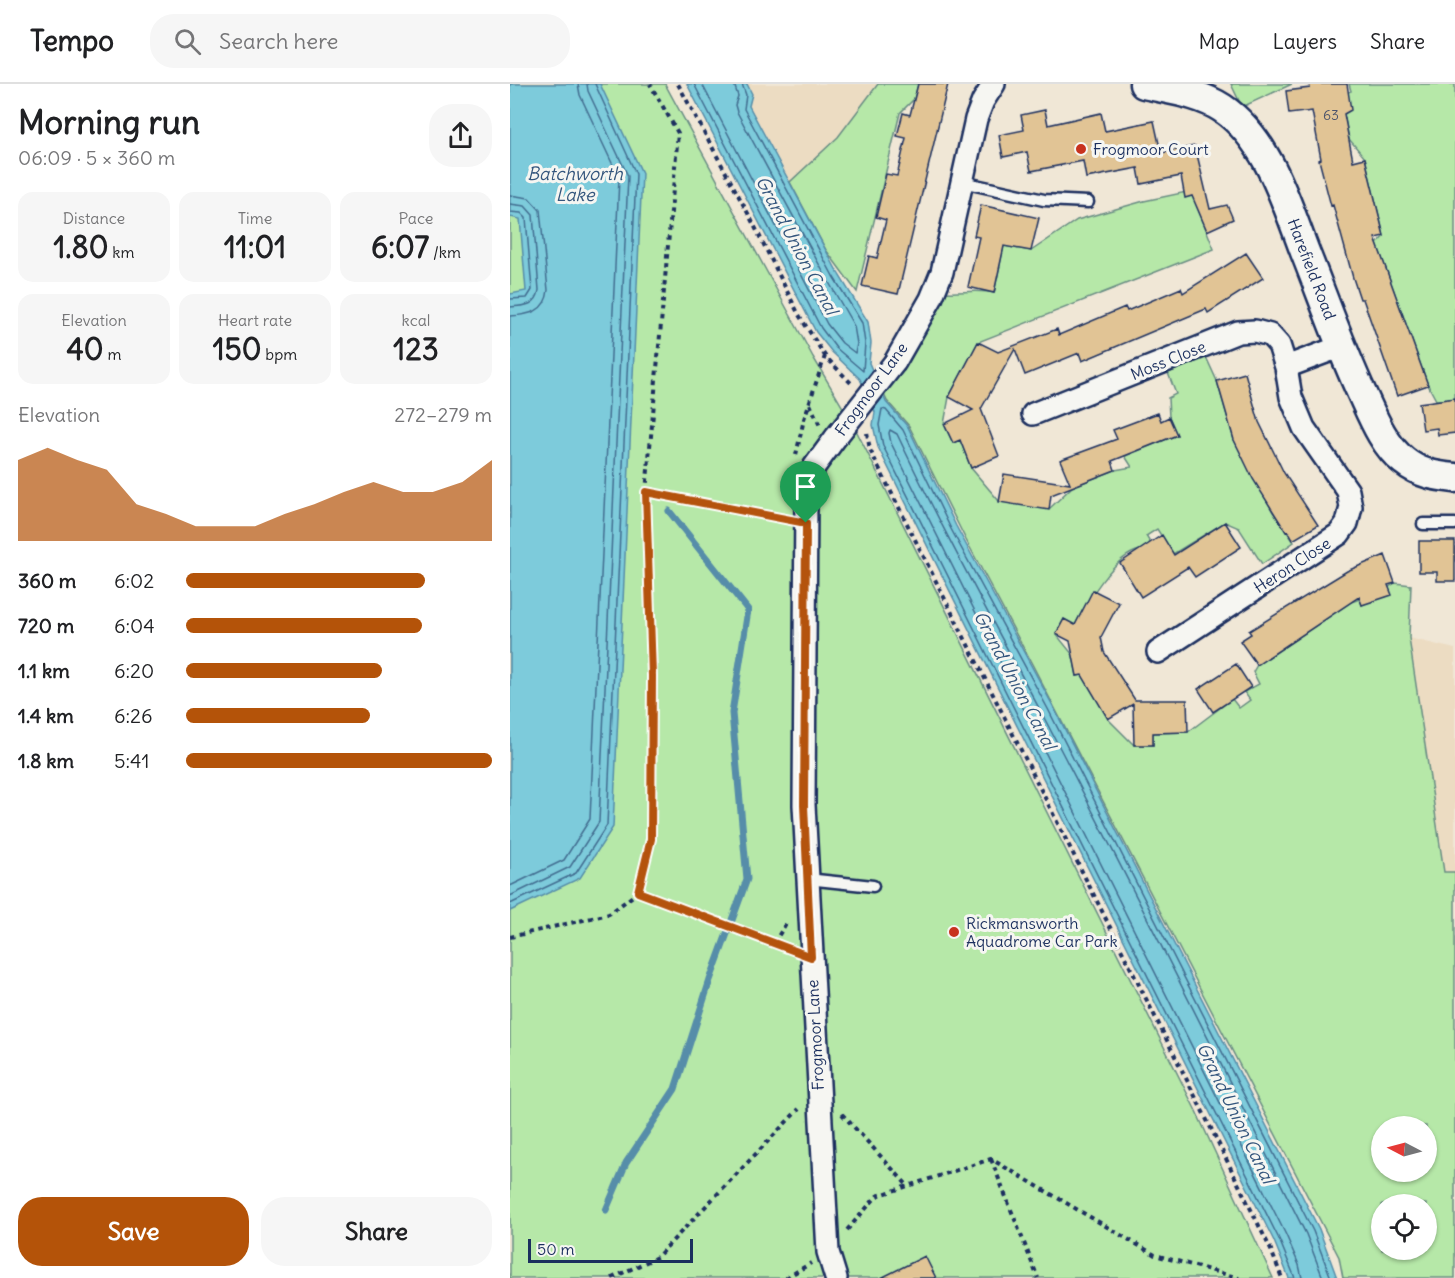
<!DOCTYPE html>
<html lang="en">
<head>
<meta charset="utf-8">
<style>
	:root { --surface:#fff; --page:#f6f6f6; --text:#202124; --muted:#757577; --line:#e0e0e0; --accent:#b45309 }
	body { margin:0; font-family:Delius,sans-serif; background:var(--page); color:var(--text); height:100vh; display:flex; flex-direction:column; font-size:22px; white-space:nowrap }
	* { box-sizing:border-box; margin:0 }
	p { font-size:20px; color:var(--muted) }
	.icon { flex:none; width:33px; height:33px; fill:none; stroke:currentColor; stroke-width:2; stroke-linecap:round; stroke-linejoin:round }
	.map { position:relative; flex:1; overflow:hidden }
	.drawer { display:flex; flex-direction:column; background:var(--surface); width:510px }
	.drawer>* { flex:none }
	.needle { width:39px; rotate:276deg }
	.tools { position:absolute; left:861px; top:1032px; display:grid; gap:12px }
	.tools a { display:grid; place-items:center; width:66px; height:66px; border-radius:50%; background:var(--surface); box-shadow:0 2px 4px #0004; font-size:30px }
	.scale { position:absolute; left:18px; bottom:15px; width:165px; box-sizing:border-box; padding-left:6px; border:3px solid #1b2f5e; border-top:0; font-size:16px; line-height:21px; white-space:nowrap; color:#1b2f5e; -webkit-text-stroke:4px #f6f6f2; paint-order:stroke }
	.pin { position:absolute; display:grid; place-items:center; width:51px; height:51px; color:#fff; margin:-62px -26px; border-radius:50% 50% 50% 0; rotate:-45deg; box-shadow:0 0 6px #0007 }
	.pin .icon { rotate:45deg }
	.round { display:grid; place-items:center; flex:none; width:63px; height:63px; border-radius:24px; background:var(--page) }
	.summary { display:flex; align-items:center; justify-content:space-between; height:102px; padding:0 18px }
	h1 { font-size:33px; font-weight:700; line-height:45px }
	.stats { display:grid; grid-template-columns:repeat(3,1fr); gap:9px; height:102px; padding:6px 18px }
	.stats div { display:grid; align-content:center; border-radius:15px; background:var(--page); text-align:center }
	.stats b { font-size:30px; font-weight:700 }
	.stats small { font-size:16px; font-weight:400 }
	.stats p { font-size:16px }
	.chart { height:168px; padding:12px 18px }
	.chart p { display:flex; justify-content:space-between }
	.chart svg { width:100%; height:108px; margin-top:6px; fill:var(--accent); opacity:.7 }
	.action { display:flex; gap:12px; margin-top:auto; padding:12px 18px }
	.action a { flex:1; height:69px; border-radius:24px; background:var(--accent); color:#fff; font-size:24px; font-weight:700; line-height:69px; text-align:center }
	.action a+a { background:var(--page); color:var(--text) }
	ul { padding:0 18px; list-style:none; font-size:20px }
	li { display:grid; grid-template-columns:96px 72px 1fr; align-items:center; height:45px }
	li i { height:15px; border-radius:8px; background:var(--accent) }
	header { display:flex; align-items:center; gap:36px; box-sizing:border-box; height:84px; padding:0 30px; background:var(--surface); border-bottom:2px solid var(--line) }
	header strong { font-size:28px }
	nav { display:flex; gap:33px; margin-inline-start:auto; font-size:21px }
	.search { width:420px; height:54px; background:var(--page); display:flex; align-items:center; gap:15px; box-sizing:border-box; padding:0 21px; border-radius:24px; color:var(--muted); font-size:22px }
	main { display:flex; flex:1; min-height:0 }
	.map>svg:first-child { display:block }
</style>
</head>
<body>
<header>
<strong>Tempo</strong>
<div class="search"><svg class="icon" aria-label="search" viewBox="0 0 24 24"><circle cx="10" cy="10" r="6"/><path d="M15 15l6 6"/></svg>Search here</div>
<nav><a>Map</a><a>Layers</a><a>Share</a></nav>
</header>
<main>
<section class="drawer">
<div class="summary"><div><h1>Morning run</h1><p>06:09 · 5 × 360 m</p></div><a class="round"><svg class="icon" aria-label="share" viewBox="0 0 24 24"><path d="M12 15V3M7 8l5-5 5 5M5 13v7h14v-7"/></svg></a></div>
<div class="stats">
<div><p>Distance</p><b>1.80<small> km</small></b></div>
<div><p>Time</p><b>11:01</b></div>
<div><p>Pace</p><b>6:07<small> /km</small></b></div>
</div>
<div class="stats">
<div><p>Elevation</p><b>40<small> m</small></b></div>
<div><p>Heart rate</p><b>150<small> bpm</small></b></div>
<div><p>kcal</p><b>123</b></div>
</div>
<div class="chart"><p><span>Elevation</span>272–279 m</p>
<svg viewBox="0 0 160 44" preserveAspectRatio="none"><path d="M0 44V11L10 6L20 11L30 15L40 29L50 33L60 38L70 38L80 38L90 33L100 29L110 24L120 20L130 24L140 24L150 20L160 11V44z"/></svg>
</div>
<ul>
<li><b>360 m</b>6:02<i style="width:78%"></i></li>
<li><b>720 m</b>6:04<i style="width:77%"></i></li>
<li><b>1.1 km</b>6:20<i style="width:64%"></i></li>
<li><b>1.4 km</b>6:26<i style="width:60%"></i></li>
<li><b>1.8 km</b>5:41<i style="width:100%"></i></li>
</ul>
<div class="action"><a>Save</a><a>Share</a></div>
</section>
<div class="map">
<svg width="945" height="1194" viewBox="0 0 945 1194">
	<rect width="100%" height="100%" fill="#f0e7d6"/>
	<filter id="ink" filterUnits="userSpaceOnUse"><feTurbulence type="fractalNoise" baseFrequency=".0167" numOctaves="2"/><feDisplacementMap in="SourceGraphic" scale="12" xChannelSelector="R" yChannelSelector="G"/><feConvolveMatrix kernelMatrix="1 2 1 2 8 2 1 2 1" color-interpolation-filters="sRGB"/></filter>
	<g filter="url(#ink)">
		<path fill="#ecdcc2" d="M237 0H368L328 53 280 98 239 22Z
			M899 554 945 565V788L934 789Z"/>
		<path fill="#b6e8a8" stroke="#688c83" stroke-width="1.5" fill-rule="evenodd" d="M0 0H155L303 273 345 344 686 1027 763 1194H0Z
			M368 0H408L404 15 390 29 347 208 316 166 280 98 328 53Z
			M721 0H782L732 23Z
			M839 0H945V315L926 316 918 301 867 160 874 152 855 74 839 55 834 30 838 8 841 7Z
			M681 107 704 165 468 258 439 313 434 340 443 359 450 356 461 384 489 417 539 425 562 403 605 386 622 383 615 372 667 351 659 333 658 314 666 310 658 289 696 273 707 297 724 356 763 428 784 458 752 480 729 444 715 438 663 470 647 445 636 452 645 467C641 467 635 465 630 466 604 471 576 519 565 541L554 535 546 550 563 571 567 592 574 591 598 635 624 661H643V649L678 648 722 615 729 624 740 616 734 608 749 600 743 588 747 581 841 518 850 515 852 521 885 499 901 501 899 554 934 788H945V1194H833L829 1173 522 580 456 456 399 342 377 317 372 306 436 208C453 209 467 205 484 209L494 162 521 167 567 136 634 117ZM872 1042H916V1088H872ZM872 1120H916V1166H872Z"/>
		<path fill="#7dcbdb" stroke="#568da9" stroke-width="1.5" d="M0 0H90L132 89 103 743 70 794 0 827V210L16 207 10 135 0 133Z
			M177 0H237L242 10 239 22 328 189 358 238 361 259 359 279 376 318 398 343 446 442 543 622 809 1145 827 1194H779L764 1157 368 363 363 341 365 328 350 295 322 268 306 248Z"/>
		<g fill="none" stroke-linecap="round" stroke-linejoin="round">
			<path stroke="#426d90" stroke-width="1.5" d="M184 0 311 244 326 264 353 287 355 259 352 239 323 192 234 25 236 11 232 0
				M192 0 317 240 332 259 345 269 347 260 344 242 317 195 227 28 225 21 228 12 224 0
				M0 111 19 114 30 126 38 206C36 228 19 231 0 232
				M0 120 15 122 23 131 29 206C27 222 14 222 0 223
				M0 128 11 129 16 134 22 206 17 214 0 215
				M0 802 54 776 80 735 109 94 70 11 68 0
				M0 812 60 783 89 738 118 92 78 7 77 0
				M0 820 66 789 97 741 126 90 85 0
				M785 1194 769 1155 373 362 369 341 372 325 376 326 393 346 441 445 538 625 803 1147 821 1194
				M792 1194 789 1181 776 1151 381 359 379 349 380 346 387 350C432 445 482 536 531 628 622 801 709 976 796 1150L813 1194"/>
			<path stroke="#568da9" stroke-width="7" d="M96 1126 116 1079 165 1005 200 896 237 795 222 629 238 526 159 427"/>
		</g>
		<path fill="#e1c495" stroke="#1b2f5e" stroke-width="1.5" d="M408 0H438L388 210 352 202 359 172 367 174 376 136 366 133 376 90 387 92 396 54 387 52 393 29 400 31Z
			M799 0H837L841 26 834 30 843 77 855 74 874 152 865 154 918 301 887 312 853 215H850L843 194 823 121 821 122 809 76 811 75 802 27 779 30 776 7 800 4Z
			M535 26 538 41 591 29 595 47 644 37 651 69 685 62 700 125 717 121 723 135 697 147 682 112 675 114 671 92 631 100 628 84 576 94 573 77 521 87 517 68 493 73 489 51 514 46 511 31Z
			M471 121 529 134 521 167 494 162 484 209 458 203 469 153 464 152Z
			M736 169 753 194 698 229 696 225 572 277 569 269 515 291 505 265 471 325 489 372 461 384 450 356 443 359 434 340 463 326 439 313 468 258 488 268 547 245 549 251 615 223 617 227 671 204 673 209Z
			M735 289 749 338 774 389 808 441 783 456 778 447 776 448 743 395 724 356 707 297Z
			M945 314V349L928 351 927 344 913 346 909 319Z
			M648 329 651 337 659 333 667 351 602 377 605 386 541 411 539 426 489 418 494 390 560 400 550 376 607 355 603 346Z
			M715 438 731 463 685 493 678 483 631 513 610 479 652 451 664 471Z
			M909 457H945V497H927V488H909Z
			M875 471 885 499 878 501 882 511 852 521 849 513 747 581 730 557 741 550 739 547 837 487Z
			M583 506 609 519 591 553 594 568 625 616H677L678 648 643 649V661H624L623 620 598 635 572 591 567 592 560 557 546 550 554 535 565 541Z
			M726 580 741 603 703 628 688 605Z
			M415 1172 426 1194H371Z"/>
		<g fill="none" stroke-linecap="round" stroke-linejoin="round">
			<g stroke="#1b2f5e" stroke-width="15">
				<path id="lane" d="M452 98 534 116 578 118
					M913 440H945
					M297 795 363 802"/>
			</g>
			<g stroke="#1b2f5e" stroke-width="26">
				<path id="street" d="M385 278 421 215 432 188 466 35 473 17 484 0
					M776 283 832 262
					M523 330 728 248 745 247 760 251 769 261 776 283 781 313 794 344 838 407 841 423 837 439 829 450 648 568
					M326 353 304 383 296 412 294 721 318 1168 326 1194"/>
			</g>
			<g stroke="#1b2f5e" stroke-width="33">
				<path id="secondary" d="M634 0C660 6 689 9 712 24 758 55 776 118 795 168 814 216 831 265 853 312 863 334 875 363 894 377 910 390 926 392 945 394"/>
			</g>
			<path stroke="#1b2f5e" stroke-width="4" stroke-dasharray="4.5 4.5" stroke-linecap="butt" d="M168 0 240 133 289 231 315 272 341 299
				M300 320 310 342
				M357 349 360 366 693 1028 761 1166 772 1194
				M286 371 294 335 315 272
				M136 408 277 435
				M128 808 280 865
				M0 853 99 830 128 808 141 755 142 592 136 408 168 49 140 0
				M264 859 278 836
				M332 1030 398 1102
				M481 1075 528 1194
				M337 1146 367 1112 481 1075 645 1171 729 1194
				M102 1194 147 1173 289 1025
				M276 1194 301 1179"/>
			<use href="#lane" stroke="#f6f6f2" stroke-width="10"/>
			<use href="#street" stroke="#f6f6f2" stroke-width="21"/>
			<use href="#secondary" stroke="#f6f6f2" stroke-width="28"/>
			<g stroke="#1b2f5e" stroke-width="26" stroke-linecap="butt">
				<path id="street-bridge" d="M326 353 385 278"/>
			</g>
			<use href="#street-bridge" stroke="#f6f6f2" stroke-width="21"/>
		</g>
	</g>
	<g fill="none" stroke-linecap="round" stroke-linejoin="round" filter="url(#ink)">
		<g stroke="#fff" stroke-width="12">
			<path id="route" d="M136 408 296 439 294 721 301 873 128 808 141 755 142 592Z"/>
		</g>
		<use href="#route" stroke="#b45309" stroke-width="8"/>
	</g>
	<g fill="#c8321e" stroke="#f6f6f2" stroke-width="2">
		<circle cx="571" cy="65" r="6"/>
		<circle cx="444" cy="848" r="6"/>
	</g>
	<g text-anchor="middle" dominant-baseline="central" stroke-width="6" stroke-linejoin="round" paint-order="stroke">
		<g font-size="14" fill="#4c546c">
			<text x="821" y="31">63</text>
		</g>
		<g font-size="16" fill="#1b2f5e" stroke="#f6f6f2" text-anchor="start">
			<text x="583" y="65">Frogmoor Court</text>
			<text x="456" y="839">Rickmansworth<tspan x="456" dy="18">Aquadrome Car Park</tspan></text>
		</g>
		<g font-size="16" fill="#1b2f5e" stroke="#f6f6f2">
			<text transform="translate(802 185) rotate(69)">Harefield Road</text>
			<text transform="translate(658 276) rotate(-22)">Moss Close</text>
			<text transform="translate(361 305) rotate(-54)">Frogmoor Lane</text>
			<text transform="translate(782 481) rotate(-33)">Heron Close</text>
			<text transform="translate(305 951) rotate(-93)">Frogmoor Lane</text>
		</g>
		<g font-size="18" font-style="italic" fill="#34567d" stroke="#f6f6f2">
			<text x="65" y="89">Batchworth<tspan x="65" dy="21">Lake</tspan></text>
			<text transform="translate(287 161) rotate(62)">Grand Union Canal</text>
			<text transform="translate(505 596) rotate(62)">Grand Union Canal</text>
			<text transform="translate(726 1029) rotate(64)">Grand Union Canal</text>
		</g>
	</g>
</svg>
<div class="tools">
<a><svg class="needle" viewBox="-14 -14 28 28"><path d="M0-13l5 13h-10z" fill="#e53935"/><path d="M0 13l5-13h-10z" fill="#757577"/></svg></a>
<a><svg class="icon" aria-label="locate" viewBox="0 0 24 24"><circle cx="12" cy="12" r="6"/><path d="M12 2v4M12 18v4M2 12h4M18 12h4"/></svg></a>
</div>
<div class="scale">50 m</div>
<div class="pin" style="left:296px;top:439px;background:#1e9e55"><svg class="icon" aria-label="arrive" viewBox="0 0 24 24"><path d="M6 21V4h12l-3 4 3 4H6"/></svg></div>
</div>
</main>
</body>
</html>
